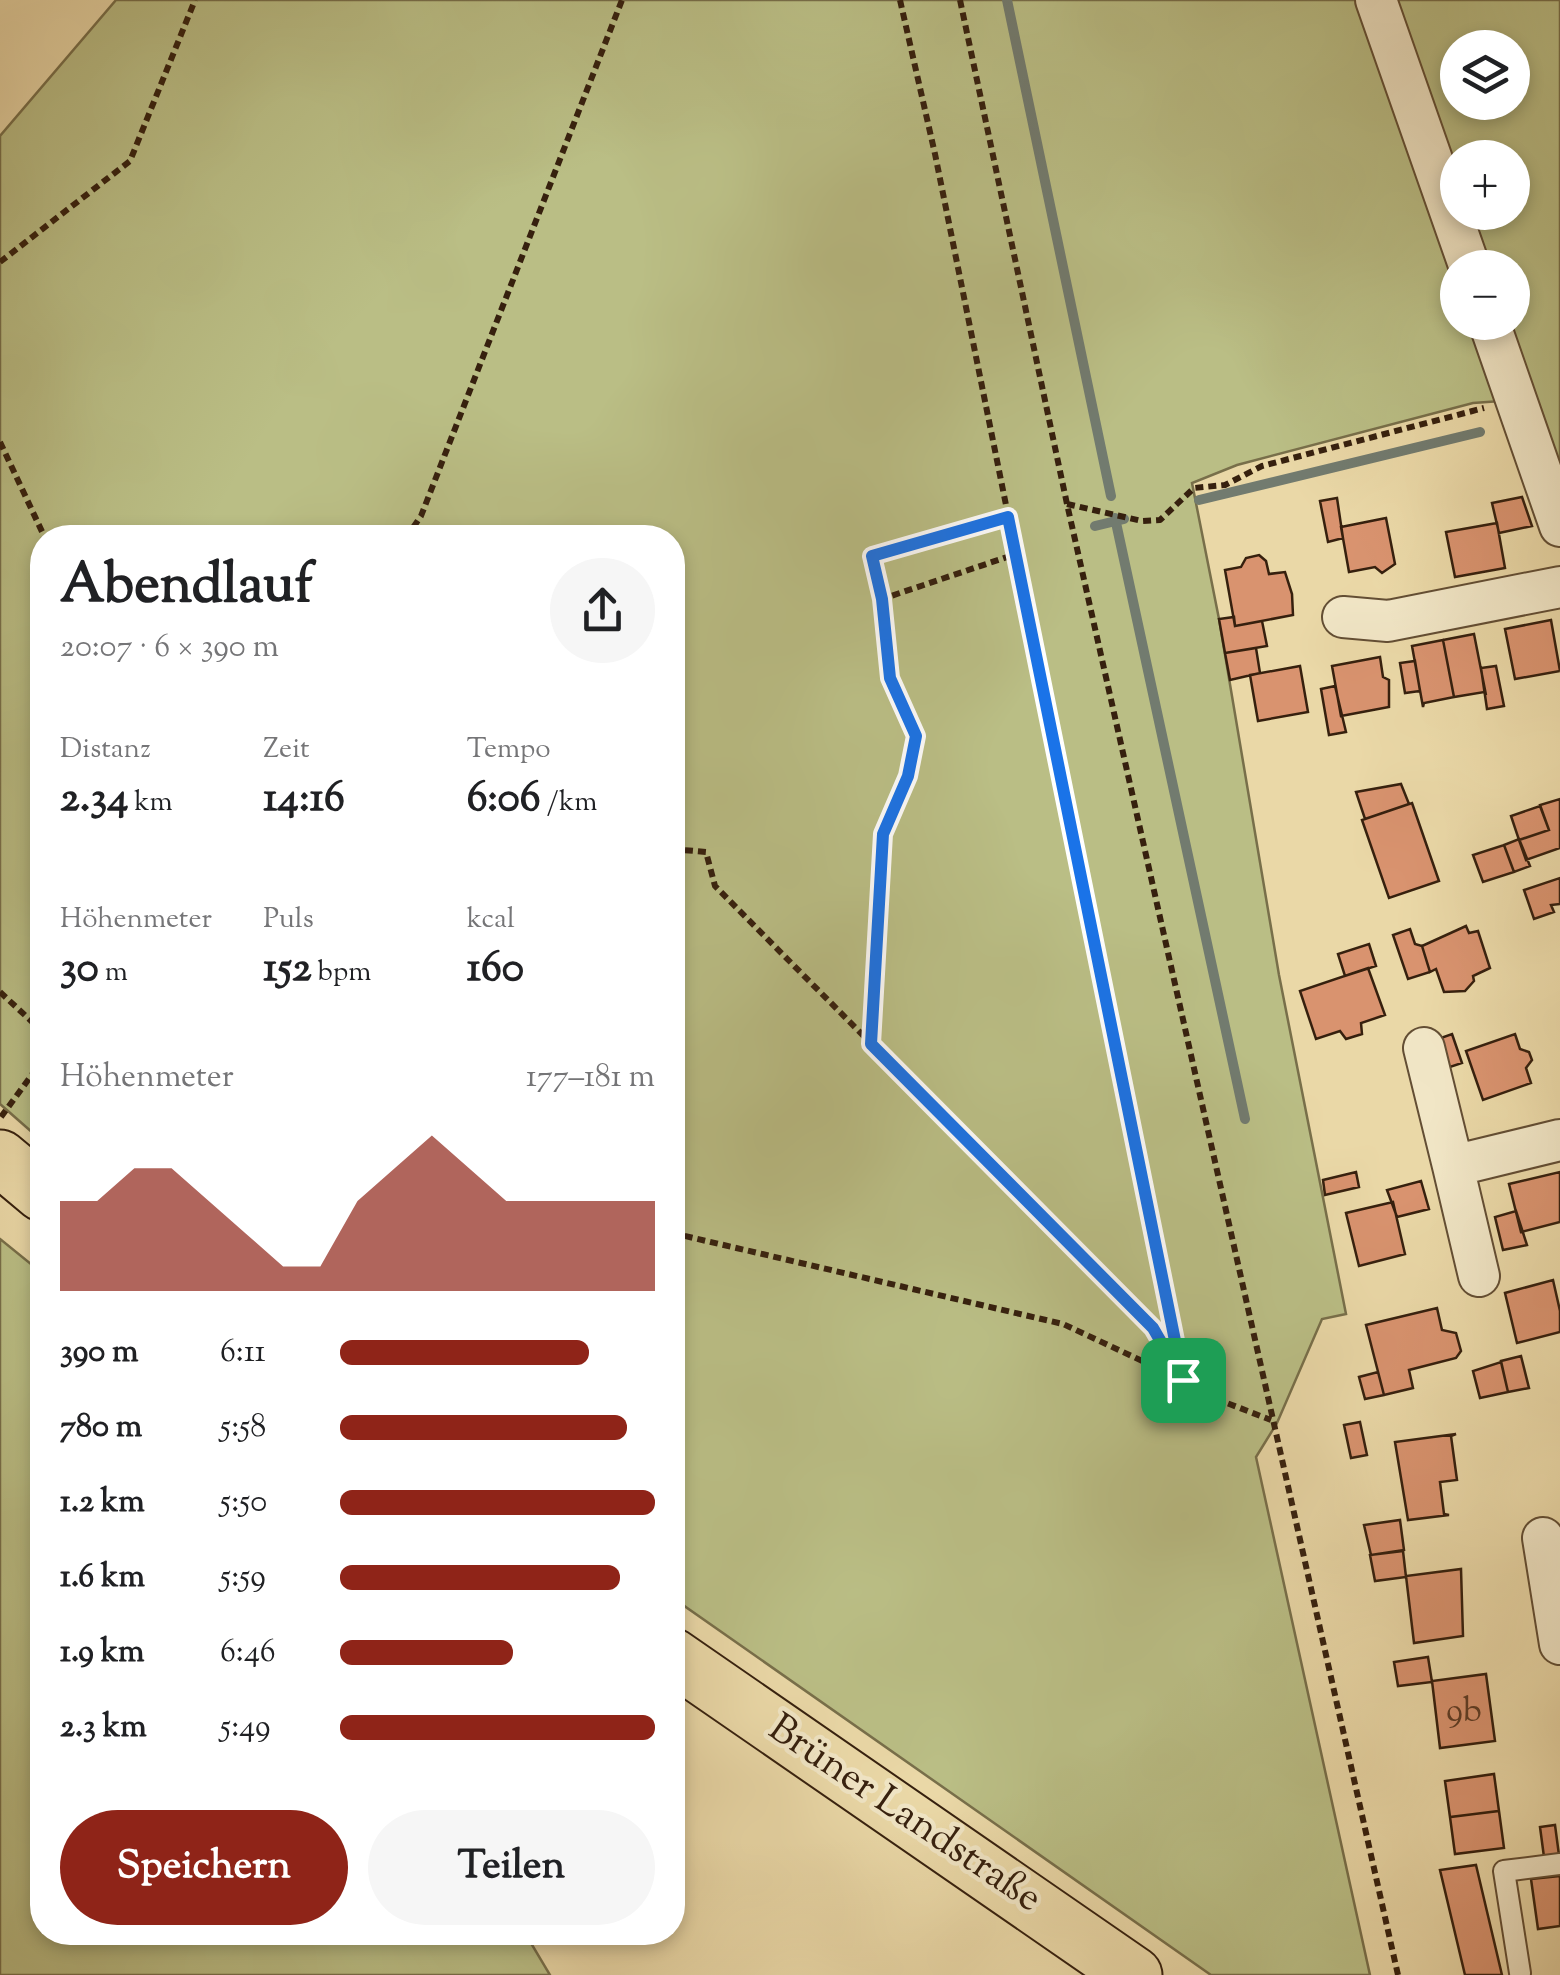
<!DOCTYPE html>
<html lang="de">
<head>
<meta charset="utf-8">
<style>
	:root { --surface:#fff; --page:#f6f6f6; --text:#202124; --muted:#757577; --accent:#8f2418 }
	body { margin:0; font-family:"Sorts Mill Goudy",serif; background:var(--page); color:var(--text); height:100vh; display:flex; flex-direction:column; font-size:38px; white-space:nowrap }
	* { box-sizing:border-box; margin:0 }
	p { font-size:32px; color:var(--muted) }
	.icon { flex:none; width:55px; height:55px; fill:none; stroke:currentColor; stroke-width:2; stroke-linecap:round; stroke-linejoin:round }
	.map { position:relative; flex:1; overflow:hidden }
	.panel { position:absolute; left:30px; top:525px; width:655px; height:1420px; display:flex; flex-direction:column; background:var(--surface); border-radius:40px; box-shadow:0 5px 15px #0003 }
	.panel>* { flex:none }
	.controls { position:absolute; left:1440px; top:30px; display:grid; gap:20px }
	.controls a { display:grid; place-items:center; width:90px; height:90px; border-radius:50%; background:var(--surface); box-shadow:0 5px 15px #0003; font-size:50px }
	.pin { position:absolute; display:grid; place-items:center; width:85px; height:85px; color:#fff; margin:-42px; border-radius:20px; box-shadow:0 5px 15px #0006 }
	.round { display:grid; place-items:center; flex:none; width:105px; height:105px; border-radius:52px; background:var(--page) }
	.overview { display:flex; align-items:center; justify-content:space-between; height:170px; padding:0 30px }
	h1 { font-size:55px; font-weight:700; line-height:75px }
	.metrics { display:grid; grid-template-columns:repeat(3,1fr); gap:15px; height:170px; padding:10px 30px }
	.metrics div { display:grid; align-content:center }
	.metrics b { font-size:42px; font-weight:700 }
	.metrics small { font-size:28px; font-weight:400 }
	.metrics p { font-size:28px }
	.chart { height:280px; padding:20px 30px }
	.chart p { display:flex; justify-content:space-between }
	.chart svg { width:100%; height:180px; margin-top:10px; fill:var(--accent); opacity:.7 }
	.button { display:flex; gap:20px; margin-top:auto; padding:20px 30px }
	.button a { flex:1; height:115px; border-radius:60px; background:var(--accent); color:#fff; font-size:40px; font-weight:700; line-height:115px; text-align:center }
	.button a+a { background:var(--page); color:var(--text) }
	ul { padding:0 30px; list-style:none; font-size:32px }
	li { display:grid; grid-template-columns:160px 120px 1fr; align-items:center; height:75px }
	li i { height:25px; border-radius:12px; background:var(--accent) }
	.map>svg:first-child { display:block }
</style>
</head>
<body>
<div class="map">
<svg width="1560" height="1975" viewBox="0 0 1560 1975">
	<rect width="100%" height="100%" fill="#ead8a7"/>
	<filter id="stains"><feTurbulence type="fractalNoise" baseFrequency=".002" numOctaves="4"/><feColorMatrix values="0 0 0 0 .2 0 0 0 0 .09 0 0 0 0 .02 0 0 0 .5 -.17"/></filter>
	<radialGradient id="worn" r=".72"><stop offset=".6" stop-color="#630" stop-opacity="0"/><stop offset="1" stop-color="#630" stop-opacity=".3"/></radialGradient>
	<path fill="#babe85" stroke="#786f4a" stroke-width="2.5" fill-rule="evenodd" d="M116 0H1560V488L1529 399 1473 403 1237 465 1192 483 1219 619 1279 975 1346 1314 1322 1319 1277 1423 1256 1457 1370 1975H1211L673 1598 672 538H42V1141L0 1104V136ZM1458 48H1512V102H1458ZM1458 158H1512V212H1458ZM1458 268H1512V322H1458Z
		M0 1239 42 1273V1932L525 1933 550 1975H0Z"/>
	<g fill="none" stroke-linecap="round" stroke-linejoin="round">
		<path stroke="#727b6f" stroke-width="10" d="M1007 0 1111 496
			M1199 500 1480 432
			M1115 518 1245 1119
			M1095 526 1124 519"/>
	</g>
	<path fill="#d9936f" stroke="#36200e" stroke-width="2.5" d="M1522 497 1532 526 1499 533 1492 503Z
		M1337 498 1343 538 1328 542 1320 501Z
		M1386 518 1395 564 1382 573 1375 567 1349 572 1341 527Z
		M1497 523 1505 568 1455 577 1446 532Z
		M1259 555 1266 561 1269 574 1285 572 1292 594 1293 615 1235 626 1225 570 1241 567 1246 558Z
		M1234 617 1235 626 1262 621 1267 646 1225 653 1219 619Z
		M1551 620 1560 671 1515 679 1505 629Z
		M1474 634 1486 695 1484 692 1454 697 1443 640Z
		M1443 640 1454 697 1424 703 1423 707 1412 646Z
		M1256 648 1260 673 1230 680 1225 653Z
		M1380 657 1383 677 1389 680V707L1341 716 1332 666Z
		M1415 661 1420 691 1405 693 1400 663Z
		M1300 666 1308 712 1258 721 1250 675Z
		M1496 666 1504 706 1487 709 1481 668Z
		M1335 686 1346 732 1329 735 1321 689Z
		M1401 784 1409 804 1365 819 1356 792Z
		M1560 799V848L1526 860 1519 840 1549 830 1540 805Z
		M1412 803 1439 881 1389 898 1362 820Z
		M1540 806 1549 830 1519 840 1511 816Z
		M1519 839 1530 866 1514 872 1504 845Z
		M1504 845 1514 872 1483 882 1473 855Z
		M1560 878V904L1551 905 1554 912 1534 919 1524 890Z
		M1466 926 1469 933 1478 931 1490 968 1473 976 1474 981 1465 991 1444 992 1436 969 1430 972 1422 946Z
		M1410 929 1415 944 1422 946 1430 972 1408 979 1393 935Z
		M1369 944 1376 966 1345 976 1338 954Z
		M1368 968 1385 1015 1361 1023 1362 1034 1346 1039 1340 1031 1316 1039 1300 991Z
		M1452 1034 1462 1063 1447 1068 1438 1039Z
		M1515 1034 1520 1049 1529 1052 1532 1060 1526 1068 1531 1083 1483 1100 1466 1051Z
		M1356 1172 1359 1187 1325 1195 1323 1180Z
		M1560 1172V1222L1521 1232 1509 1184Z
		M1421 1181 1429 1209 1397 1217 1387 1190Z
		M1393 1202 1405 1254 1359 1266 1346 1213Z
		M1516 1211 1527 1245 1503 1250 1495 1217Z
		M1553 1280 1560 1311V1332L1517 1343 1505 1293Z
		M1437 1308 1442 1330 1456 1333 1461 1351 1456 1358 1409 1370 1413 1388 1384 1395 1366 1325Z
		M1521 1356 1529 1388 1508 1392 1501 1361Z
		M1501 1362 1508 1392 1480 1398 1473 1371Z
		M1378 1372 1384 1395 1365 1399 1359 1377Z
		M1360 1422 1367 1455 1351 1458 1344 1425Z
		M1456 1434 1451 1436 1457 1480 1440 1482 1444 1514 1449 1515 1408 1520 1395 1442Z
		M1400 1520 1404 1550 1371 1555 1364 1525Z
		M1403 1551 1406 1577 1375 1581 1370 1555Z
		M1461 1569 1463 1636 1414 1643 1406 1576Z
		M1428 1657 1432 1682 1398 1686 1394 1662Z
		M1486 1674 1495 1741 1440 1748 1432 1681Z
		M1494 1774 1499 1811 1450 1817 1445 1781Z
		M1499 1811 1504 1848 1455 1854 1450 1817Z
		M1555 1825 1559 1855 1544 1857 1540 1827Z
		M1476 1865 1502 1975H1465L1440 1870Z
		M1560 1876V1926L1538 1929 1531 1879Z"/>
	<g fill="none" stroke-linecap="round" stroke-linejoin="round">
		<g stroke="#634e34" stroke-width="24">
			<path id="lane" d="M1520 1973 1504 1871 1560 1864"/>
		</g>
		<g stroke="#634e34" stroke-width="44">
			<path id="street" d="M1376 0 1470 268
				M1489 322 1560 526
				M1343 617 1388 621 1560 587
				M1424 1048 1453 1166 1560 1140
				M1453 1166 1479 1276
				M1543 1538 1560 1644"/>
		</g>
		<g stroke="#36200e" stroke-width="59">
			<path id="primary" d="M0 1158 42 1193
				M672 1656 1134 1975"/>
		</g>
		<path stroke="#36200e" stroke-width="6" stroke-dasharray="8 5" stroke-linecap="butt" d="M900 0 935 154 1183 1380
			M960 0 1067 504 1398 1975
			M0 262 130 161 195 0
			M0 442 45 538
			M1067 504 1142 521 1160 520 1194 488 1225 485 1262 466 1484 408
			M406 538 421 516 622 0
			M882 599 872 556 1008 517
			M672 849 706 852 715 886 1153 1328 1180 1374
			M0 992 42 1031
			M871 1044 883 834 908 776 916 737 890 678 882 599 1016 554
			M1 1117 42 1061
			M672 1233 1063 1324 1183 1380 1206 1395 1271 1420"/>
		<use href="#lane" stroke="#f1e6c6" stroke-width="20"/>
		<use href="#street" stroke="#f1e6c6" stroke-width="40"/>
		<use href="#primary" stroke="#ead8a7" stroke-width="55"/>
	</g>
	<g fill="none" stroke-linecap="round" stroke-linejoin="round">
		<g stroke="#fff" stroke-width="20">
			<path id="route" d="M1008 517 1183 1380 1153 1328 871 1044 883 834 908 776 916 736 890 678 882 599 872 556Z"/>
		</g>
		<use href="#route" stroke="#1a73e8" stroke-width="12"/>
	</g>
	<g text-anchor="middle" dominant-baseline="central" stroke-width="9" stroke-linejoin="round" paint-order="stroke">
		<g font-size="35" fill="#5f3d26">
			<text x="1464" y="1712">9b</text>
		</g>
		<g font-size="40" fill="#36200e" stroke="#f1e6c6">
			<text transform="translate(904 1815) rotate(34)">Brüner Landstraße</text>
		</g>
	</g>
	<rect width="100%" height="100%" filter="url(#stains)"/>
	<rect width="100%" height="100%" fill="url(#worn)"/>
</svg>
<div class="controls">
<a><svg class="icon" aria-label="layers" viewBox="0 0 24 24"><path d="M12 4l9 5-9 5-9-5zM3 14l9 5 9-5"/></svg></a>
<a>+</a>
<a>−</a>
</div>
<div class="pin" style="left:1183px;top:1380px;background:#1e9e55"><svg class="icon" aria-label="arrive" viewBox="0 0 24 24"><path d="M6 21V4h12l-3 4 3 4H6"/></svg></div>
<section class="panel">
<div class="overview"><div><h1>Abendlauf</h1><p>20:07 · 6 × 390 m</p></div><a class="round"><svg class="icon" aria-label="share" viewBox="0 0 24 24"><path d="M12 15V3M7 8l5-5 5 5M5 13v7h14v-7"/></svg></a></div>
<div class="metrics">
<div><p>Distanz</p><b>2.34<small> km</small></b></div>
<div><p>Zeit</p><b>14:16</b></div>
<div><p>Tempo</p><b>6:06<small> /km</small></b></div>
</div>
<div class="metrics">
<div><p>Höhenmeter</p><b>30<small> m</small></b></div>
<div><p>Puls</p><b>152<small> bpm</small></b></div>
<div><p>kcal</p><b>160</b></div>
</div>
<div class="chart"><p><span>Höhenmeter</span>177–181 m</p>
<svg viewBox="0 0 160 44" preserveAspectRatio="none"><path d="M0 44V22L10 22L20 14L30 14L40 22L50 30L60 38L70 38L80 22L90 14L100 6L110 14L120 22L130 22L140 22L150 22L160 22V44z"/></svg>
</div>
<ul>
<li><b>390 m</b>6:11<i style="width:79%"></i></li>
<li><b>780 m</b>5:58<i style="width:91%"></i></li>
<li><b>1.2 km</b>5:50<i style="width:100%"></i></li>
<li><b>1.6 km</b>5:59<i style="width:89%"></i></li>
<li><b>1.9 km</b>6:46<i style="width:55%"></i></li>
<li><b>2.3 km</b>5:49<i style="width:100%"></i></li>
</ul>
<div class="button"><a>Speichern</a><a>Teilen</a></div>
</section>
</div>
</body>
</html>
